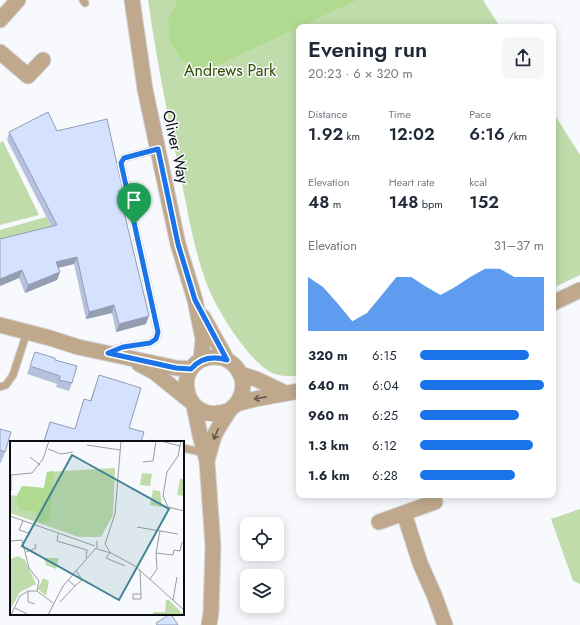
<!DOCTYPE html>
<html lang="en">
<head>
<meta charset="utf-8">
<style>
	:root { --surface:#fff; --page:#f6f6f7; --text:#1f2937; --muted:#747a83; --accent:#1a73e8 }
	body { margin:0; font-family:Jost,sans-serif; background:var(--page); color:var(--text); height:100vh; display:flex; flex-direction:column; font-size:15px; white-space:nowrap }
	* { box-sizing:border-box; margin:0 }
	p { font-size:13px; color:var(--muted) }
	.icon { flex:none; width:22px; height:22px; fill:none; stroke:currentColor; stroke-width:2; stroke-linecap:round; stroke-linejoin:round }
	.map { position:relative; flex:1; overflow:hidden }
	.drawer { position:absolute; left:296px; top:24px; width:260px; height:474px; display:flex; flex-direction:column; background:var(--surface); border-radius:8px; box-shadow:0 2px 10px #0003 }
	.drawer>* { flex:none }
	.controls { position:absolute; left:240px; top:517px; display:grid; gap:8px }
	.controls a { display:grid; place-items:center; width:44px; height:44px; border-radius:8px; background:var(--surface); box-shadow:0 2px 10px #0003; font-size:20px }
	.pin { position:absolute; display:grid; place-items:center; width:34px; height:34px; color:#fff; margin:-41px -17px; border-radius:50% 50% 50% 0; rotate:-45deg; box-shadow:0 0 4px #0007 }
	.pin .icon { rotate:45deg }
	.round { display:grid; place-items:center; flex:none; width:42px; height:42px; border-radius:8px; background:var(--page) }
	.headline { display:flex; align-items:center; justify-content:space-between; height:68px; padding:0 12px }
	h1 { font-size:22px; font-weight:600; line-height:30px }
	.stats { display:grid; grid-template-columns:repeat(3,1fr); gap:6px; height:68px; padding:4px 12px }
	.stats div { display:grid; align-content:center }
	.stats b { font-size:17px; font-weight:600 }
	.stats small { font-size:11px; font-weight:400 }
	.stats p { font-size:11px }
	.chart { height:112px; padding:8px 12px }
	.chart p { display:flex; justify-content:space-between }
	.chart svg { width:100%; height:72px; margin-top:4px; fill:var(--accent); opacity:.7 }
	ul { padding:0 12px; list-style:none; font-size:13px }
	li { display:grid; grid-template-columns:64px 48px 1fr; align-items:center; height:30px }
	li i { height:10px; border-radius:5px; background:var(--accent) }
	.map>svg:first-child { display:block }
</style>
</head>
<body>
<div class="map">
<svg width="580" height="625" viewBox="0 0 580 625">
	<rect width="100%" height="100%" fill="#f8f9fd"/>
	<path fill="#c0dcaa" d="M148 0H483L500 27H299V376C291 376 283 377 275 374 251 366 217 310 208 287 195 255 189 218 182 184 169 123 157 62 148 0Z
		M553 112 580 155V275L553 288Z
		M3 141 39 215 0 225V143Z
		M46 217 54 232 0 246V230Z
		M580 509V584L573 581 551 519Z"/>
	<path fill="#b1da91" d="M178 0H357L203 72 194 71 182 60 170 42 168 20Z"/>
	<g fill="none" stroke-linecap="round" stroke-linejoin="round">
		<g stroke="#d2d3d7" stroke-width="9">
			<path id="service" d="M83 0 85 3
				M111 351 123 347 150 343 156 339 158 332 121 163 124 158 158 149
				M0 387 6 385 13 375 27 332
				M183 448 205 453"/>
		</g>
		<g stroke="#d2d3d7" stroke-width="17">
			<path id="minor" d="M132 0 145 89 153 127 178 244 195 300 203 339 201 360
				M0 20 18 0
				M0 52 28 76 43 60
				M553 303 580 290
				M203 317 227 360
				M0 325 50 338 78 347 176 368 191 369
				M139 364 154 372 190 401
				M240 374 256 379 285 393
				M236 404 255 399 299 391
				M194 406 200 435 207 461 213 546 211 612 209 625
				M207 461C210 451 212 440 216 432 220 425 225 417 229 411 231 408 234 407 236 404 243 396 245 383 240 373 235 364 226 357 215 357 169 358 182 430 230 410
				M404 513 420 563 435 597 445 625
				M379 522 435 502"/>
		</g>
		<use href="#service" stroke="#c0a88c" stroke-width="7"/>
		<use href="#minor" stroke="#c0a88c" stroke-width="15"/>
	</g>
	<path fill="#b6c2db" d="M57 131 123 191 121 198 146 324 116 332 112 313 86 319 74 264 58 268 60 272 57 280 25 293 19 278 0 286 51 226 7 140 9 132Z
		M35 352 55 360 72 383 69 391 56 387 57 384 27 374Z
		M99 375 129 428 141 442H43L50 422 75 429 84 399 90 401Z
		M0 429 5 452 1 463H0Z"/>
	<path fill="#949eb2" d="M119 191H123L120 198Z
		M77 257 74 264 53 269 56 262Z
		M22 270 19 278 0 286V279Z
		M60 272 57 280 25 293 28 285Z
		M114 305 112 313 86 319 89 312Z
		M149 316 146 324 116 332 119 324Z"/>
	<path fill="#d4e1ff" stroke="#949eb2" d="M48 112 57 131 107 119 123 191H119L149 316 119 324 114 305 89 312 77 257 56 262 60 272 28 285 22 270 0 279V239L57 225 9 132Z
		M35 352 55 358V360L77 366 72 383 59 380 60 376 30 366Z
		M99 375 141 388 129 428 144 432 141 442H44L50 422 75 429 84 399 91 401Z
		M0 429 11 432 5 452 0 450Z
		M170 614H171L178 625H157L156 623Z"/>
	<defs><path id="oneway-shaft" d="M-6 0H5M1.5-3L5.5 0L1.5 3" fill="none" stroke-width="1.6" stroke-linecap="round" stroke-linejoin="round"/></defs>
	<g stroke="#665a4e">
		<use href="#oneway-shaft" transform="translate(260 398) rotate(169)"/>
		<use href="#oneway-shaft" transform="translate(216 434) rotate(113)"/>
	</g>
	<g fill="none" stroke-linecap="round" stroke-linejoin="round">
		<g stroke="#fff" stroke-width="8">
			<path id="route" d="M158 149 178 244 195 300 227 360C214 356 201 357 191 369L176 368 108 353 123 347 150 343 156 339 158 332 121 163 124 158Z"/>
		</g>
		<use href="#route" stroke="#1a73e8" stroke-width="5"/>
	</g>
	<g text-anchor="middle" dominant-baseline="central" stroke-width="3" stroke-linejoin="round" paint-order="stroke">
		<g font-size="16" fill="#2e5000" stroke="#f8f9fd">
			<text x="230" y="70">Andrews Park</text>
		</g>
		<g font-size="16" fill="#0b0d10" stroke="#f8f9fd">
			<text transform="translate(176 147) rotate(78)">Oliver Way</text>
		</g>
	</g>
	<g transform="translate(10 441)">
		<rect width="174" height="174" fill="#f8f9fd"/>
		<path d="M105 27 103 74 91 96H69L0 72V54L9 55 12 45 34 47 37 31ZM132 32 142 33 140 45 130 44ZM170 38H174V55L167 54ZM143 49 150 50 152 66 140 64ZM8 115 15 119 26 143 10 151 0 169V118ZM34 117H49L46 128 36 124ZM33 137 39 140 36 155 28 148ZM156 159H159L174 174H142L144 171H155Z" fill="#c0dcaa"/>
		<path d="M44 30 40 79 33 82 29 80 24 70 10 69 6 56 12 45 34 47 37 31Z" fill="#b1da91"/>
		<path fill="none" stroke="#999b9e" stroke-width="1" d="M151 0 170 5M171 0 168 15 157 31 153 55 158 66 174 70M77 4 110 9M38 8 51 13 63 11M20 16 30 24M133 21 143 20 146 0M0 34 22 32 33 18 39 0M1 50V34M0 75 85 105M13 80 9 89 19 92M127 86 168 93M48 93 47 100 77 109 76 117M0 100 12 99 19 127 29 140 27 150M87 100V108L101 112 125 125 174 169M16 111 26 107 25 103M100 111 95 103 105 73 111 0M100 112 96 117 115 125M146 112 163 114 164 109 170 110 172 101M130 129 131 153H123V158H131V153M140 138 147 128 146 112 150 90M58 139 65 145 72 139 66 129M18 150V161L25 163M163 159 167 136M50 161 65 145M5 167 17 173M1 174 10 155 18 150H27L43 162M38 174 53 145 86 107"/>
		<path fill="#418494" fill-opacity="0.15" stroke="#418494" stroke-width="2" d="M62 14 159 68 109 159 12 105Z"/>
		<rect width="174" height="174" fill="none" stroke="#0b0d10" stroke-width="2"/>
	</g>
</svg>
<div class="controls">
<a><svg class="icon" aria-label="locate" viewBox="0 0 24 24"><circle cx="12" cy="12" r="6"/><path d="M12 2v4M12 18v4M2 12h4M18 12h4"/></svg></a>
<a><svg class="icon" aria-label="layers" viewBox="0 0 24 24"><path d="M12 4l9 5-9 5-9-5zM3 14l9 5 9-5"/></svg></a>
</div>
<div class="pin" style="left:134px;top:224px;background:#1e9e55"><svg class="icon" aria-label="arrive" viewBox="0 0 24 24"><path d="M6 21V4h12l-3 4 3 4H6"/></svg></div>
<section class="drawer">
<div class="headline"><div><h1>Evening run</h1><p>20:23 · 6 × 320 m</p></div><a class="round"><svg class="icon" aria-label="share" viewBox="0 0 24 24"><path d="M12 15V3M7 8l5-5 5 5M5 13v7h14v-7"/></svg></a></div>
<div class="stats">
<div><p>Distance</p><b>1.92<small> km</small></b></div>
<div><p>Time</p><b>12:02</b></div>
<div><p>Pace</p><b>6:16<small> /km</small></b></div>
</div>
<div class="stats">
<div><p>Elevation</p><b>48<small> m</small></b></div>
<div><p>Heart rate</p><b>148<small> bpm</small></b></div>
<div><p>kcal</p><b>152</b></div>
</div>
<div class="chart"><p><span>Elevation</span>31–37 m</p>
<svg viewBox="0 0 160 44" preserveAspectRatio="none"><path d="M0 44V11L10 17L20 27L30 38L40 33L50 22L60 11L70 11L80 17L90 22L100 17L110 11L120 6L130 6L140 11L150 11L160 11V44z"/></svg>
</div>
<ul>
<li><b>320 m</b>6:15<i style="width:88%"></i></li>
<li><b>640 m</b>6:04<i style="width:100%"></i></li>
<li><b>960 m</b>6:25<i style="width:80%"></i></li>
<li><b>1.3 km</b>6:12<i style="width:91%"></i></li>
<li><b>1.6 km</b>6:28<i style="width:77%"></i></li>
</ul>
</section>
</div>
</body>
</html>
